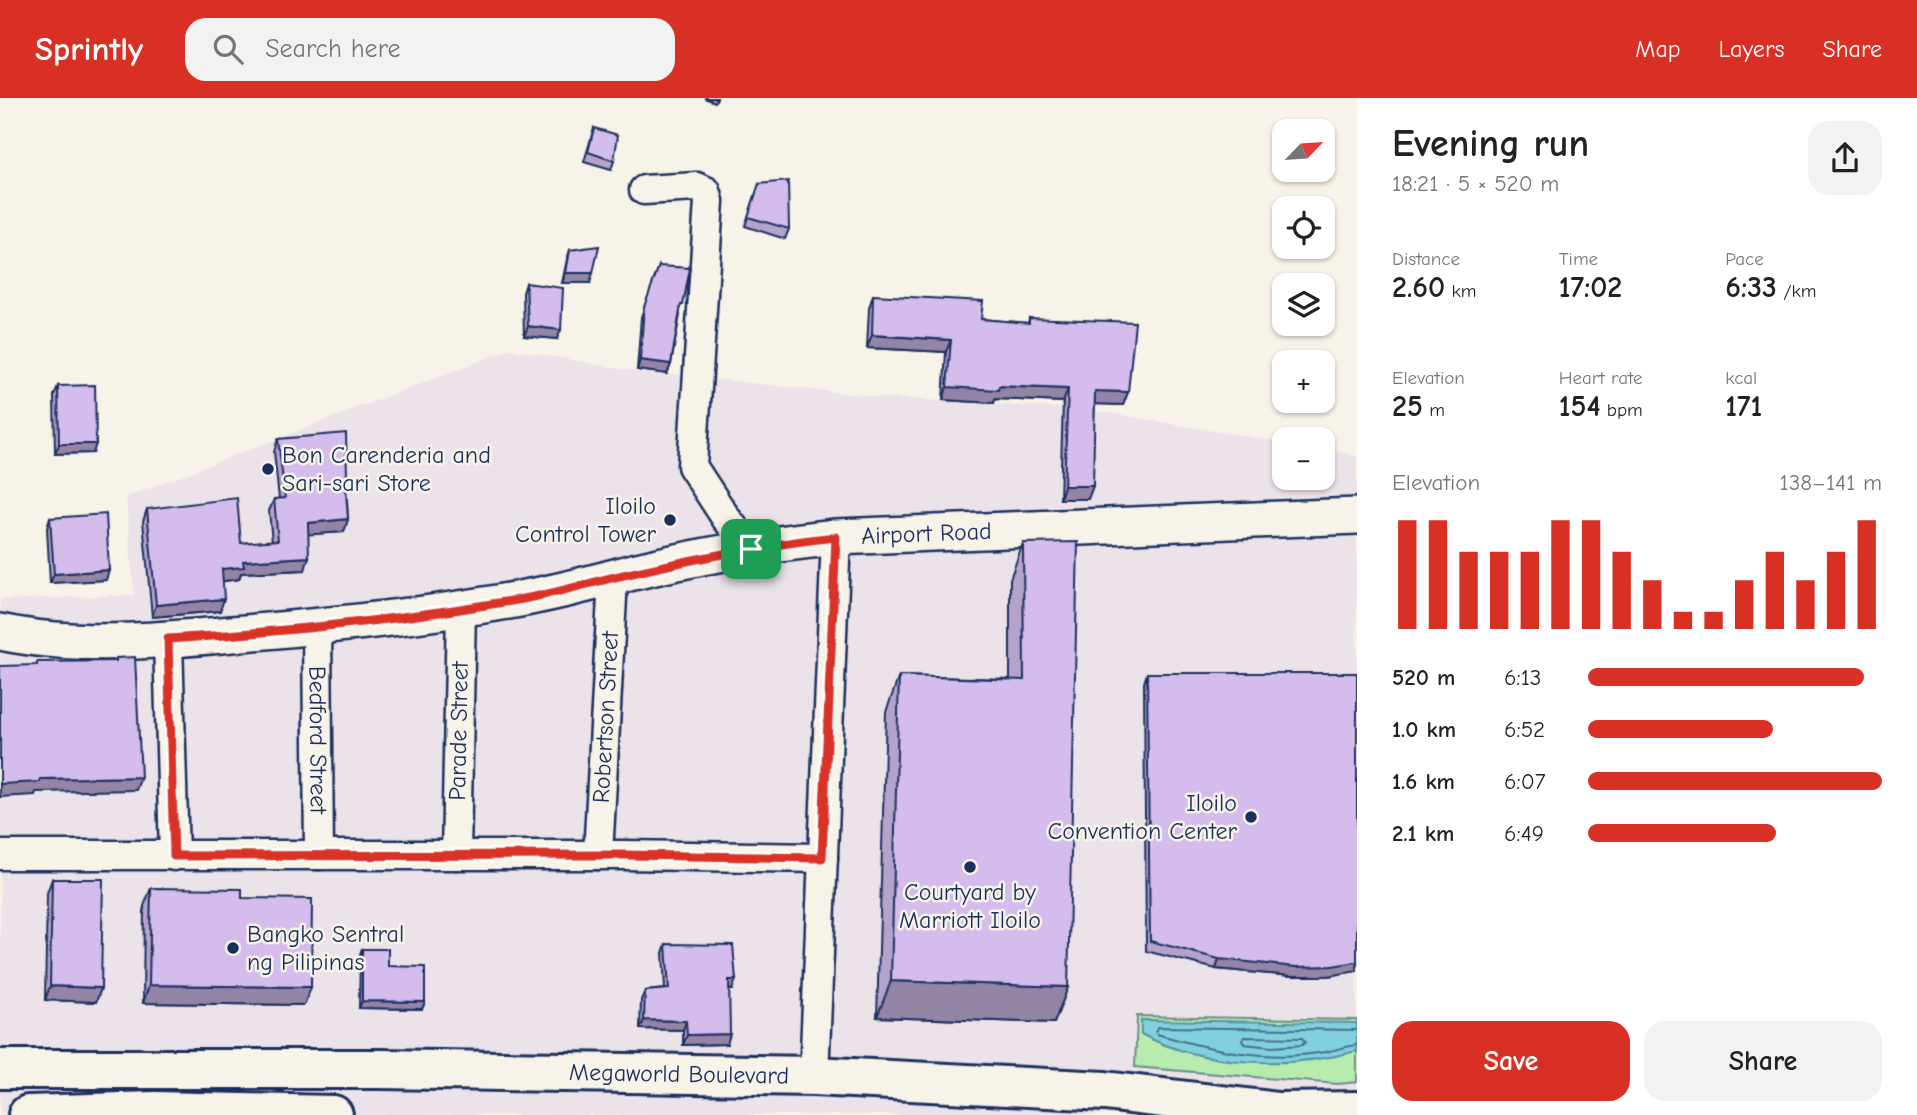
<!DOCTYPE html>
<html lang="en">
<head>
<meta charset="utf-8">
<style>
	:root { --surface:#fff; --page:#f2f2f2; --text:#222; --muted:#767676; --accent:#d93025 }
	body { margin:0; font-family:"Comic Neue",sans-serif; background:var(--page); color:var(--text); height:100vh; display:flex; flex-direction:column; font-size:26px; white-space:nowrap }
	* { box-sizing:border-box; margin:0 }
	p { font-size:23px; color:var(--muted) }
	.icon { flex:none; width:38px; height:38px; fill:none; stroke:currentColor; stroke-width:2; stroke-linecap:round; stroke-linejoin:round }
	.map { position:relative; flex:1; overflow:hidden }
	.panel { display:flex; flex-direction:column; background:var(--surface); width:560px }
	.panel>* { flex:none }
	.needle { width:46px; rotate:65deg }
	.fabs { position:absolute; left:1272px; top:21px; display:grid; gap:14px }
	.fabs a { display:grid; place-items:center; width:63px; height:63px; border-radius:14px; background:var(--surface); box-shadow:0 2px 5px #0004; font-size:35px }
	.pin { position:absolute; display:grid; place-items:center; width:60px; height:60px; color:#fff; margin:-30px; border-radius:14px; box-shadow:0 4px 10px #0006 }
	.round { display:grid; place-items:center; flex:none; width:74px; height:74px; border-radius:21px; background:var(--page) }
	.head { display:flex; align-items:center; justify-content:space-between; height:119px; padding:0 35px }
	h1 { font-size:38px; font-weight:600; line-height:52px }
	.stats { display:grid; grid-template-columns:repeat(3,1fr); gap:10px; height:119px; padding:7px 35px }
	.stats div { display:grid; align-content:center }
	.stats b { font-size:30px; font-weight:600 }
	.stats small { font-size:19px; font-weight:400 }
	.stats p { font-size:19px }
	.chart { height:196px; padding:14px 35px }
	.chart p { display:flex; justify-content:space-between }
	.chart svg { width:100%; height:126px; margin-top:7px; stroke:var(--accent); stroke-width:6 }
	.cta { display:flex; gap:14px; margin-top:auto; padding:14px 35px }
	.cta a { flex:1; height:80px; border-radius:21px; background:var(--accent); color:#fff; font-size:28px; font-weight:600; line-height:80px; text-align:center }
	.cta a+a { background:var(--page); color:var(--text) }
	ul { padding:0 35px; list-style:none; font-size:23px }
	li { display:grid; grid-template-columns:112px 84px 1fr; align-items:center; height:52px }
	li i { height:18px; border-radius:9px; background:var(--accent) }
	header { display:flex; align-items:center; gap:42px; box-sizing:border-box; height:98px; padding:0 35px; background:var(--accent); color:#fff }
	header strong { font-size:33px }
	nav { display:flex; gap:38px; margin-inline-start:auto; font-size:24px }
	.search { width:490px; height:63px; background:var(--page); display:flex; align-items:center; gap:18px; box-sizing:border-box; padding:0 24px; border-radius:21px; color:var(--muted); font-size:26px }
	main { display:flex; flex:1; min-height:0 }
	.map>svg:first-child { display:block }
</style>
</head>
<body>
<header>
<strong>Sprintly</strong>
<div class="search"><svg class="icon" aria-label="search" viewBox="0 0 24 24"><circle cx="10" cy="10" r="6"/><path d="M15 15l6 6"/></svg>Search here</div>
<nav><a>Map</a><a>Layers</a><a>Share</a></nav>
</header>
<main>
<div class="map">
<svg width="1357" height="1017" viewBox="0 0 1357 1017">
	<rect width="100%" height="100%" fill="#f7f3e8"/>
	<filter id="ink" filterUnits="userSpaceOnUse"><feTurbulence type="fractalNoise" baseFrequency=".0143" numOctaves="2"/><feDisplacementMap in="SourceGraphic" scale="14" xChannelSelector="R" yChannelSelector="G"/><feConvolveMatrix kernelMatrix="1 2 1 2 8 2 1 2 1" color-interpolation-filters="sRGB"/></filter>
	<g filter="url(#ink)">
		<path fill="#ece3ea" d="M511 251 620 271 890 300 1093 312 1284 345V380H1323V351L1357 358V1017H0V502L134 497 126 399Z"/>
		<path fill="#b7ecae" stroke="#698e86" stroke-width="2" d="M1137 918 1357 922V984L1338 986 1135 969Z"/>
		<path fill="#81d1dd" stroke="#5890aa" stroke-width="2" d="M1141 922 1357 925V953C1291 971 1203 969 1141 936Z"/>
		<g fill="none" stroke-linecap="round" stroke-linejoin="round">
			<path stroke="#447091" stroke-width="2" d="M1357 932 1158 929 1155 933 1157 936C1211 952 1268 964 1325 954 1336 952 1346 948 1357 947
				M1245 939 1302 940 1305 944 1302 947 1272 949 1244 946 1242 942Z"/>
			<g stroke="#1b2f5e" stroke-width="33">
				<g id="minor">
					<path d="M644 92 697 89 706 93 709 103 692 368 726 420 751 451"/>
					<path id="s1" d="M317 528 319 757"/>
					<path d="M168 542 174 758"/>
					<path d="M0 757H624L823 760"/>
					<path id="s2" d="M456 757 461 511"/>
					<path id="s3" d="M598 757 613 481"/>
					<path d="M814 978 836 439"/>
				</g>
			</g>
			<g stroke="#1b2f5e" stroke-width="40">
				<g id="tertiary">
					<path id="s4" d="M0 534C75 550 155 543 232 536 330 528 429 518 525 500 562 493 597 484 633 474 699 458 769 446 836 439L1357 418"/>
				</g>
			</g>
			<g stroke="#1b2f5e" stroke-width="44">
				<g id="secondary">
					<path id="s5" d="M0 971H379L814 978 1105 993 1278 1014 1357 1013"/>
					<path d="M28 1017 155 1013 333 1017"/>
				</g>
			</g>
			<use href="#minor" stroke="#f7f3e8" stroke-width="28"/>
			<use href="#tertiary" stroke="#f7f3e8" stroke-width="35"/>
			<use href="#secondary" stroke="#f7f3e8" stroke-width="38"/>
		</g>
		<path fill="#b6a3cc" stroke="#1b2f5e" stroke-width="2" d="M704 0H717L715 4Z
			M594 30 614 63 611 72 584 64Z
			M759 86 789 131 785 141 745 128Z
			M570 152 590 185H562L567 161Z
			M659 168 680 217 671 266 667 276 637 272 641 219Z
			M526 185 557 241 524 238 523 195Z
			M873 197 981 221 1028 225 1029 220 1128 294 1123 307 1095 306 1088 401H1060L1063 304 995 301 994 305 943 302 946 254 867 250 869 210Z
			M58 288 93 355 55 356 54 297Z
			M278 341 347 380 346 385 348 421 344 434 308 436 305 472 241 475 239 481 223 483 220 513 152 519 143 423 147 411 241 445 272 443 269 413 274 401H279L274 354Z
			M50 420 109 472 106 482 50 485 47 430Z
			M1023 445 1068 889 1054 925 877 919 886 614 899 578 1010 581V481Z
			M1147 575H1357V873L1328 878H1292L1216 871 1146 853 1144 585Z
			M52 781 101 890 96 904 45 902 47 795Z
			M151 790 242 800 311 889 304 907 143 905 144 808Z
			M666 846 732 892H729L727 946 683 947V932L640 931 641 902 645 893 665 891 663 855Z
			M362 851 388 868 425 904 422 911 359 910 360 857Z"/>
		<path fill="#9484a6" stroke="#1b2f5e" stroke-width="2" d="M566 175H593L590 185H562Z
			M528 228 561 232 557 241 524 238Z
			M872 237 951 242 946 254 867 250Z
			M640 262 671 266 667 276 637 272Z
			M999 288 1068 291 1063 304 995 301 994 305 943 302 947 289Z
			M1095 293 1128 294 1123 307 1090 306Z
			M59 346H96L93 355 55 356Z
			M1064 388H1093L1088 401H1060Z
			M348 421 344 434 303 437 308 425Z
			M309 459 305 472 241 475 239 481 218 484 222 471 243 463Z
			M109 472 106 482 50 485 54 476Z
			M224 501 220 513 152 519 156 507Z
			M141 679 136 692 36 694 35 697 0 699V686L40 681Z
			M1219 861 1357 864V873L1328 878H1292L1216 871Z
			M729 882H736L732 892H725Z
			M891 883 1068 889 1054 925 877 919Z
			M149 887 311 889 304 907 143 905Z
			M50 888 101 890 96 904 45 902Z
			M362 903 425 904 422 911 359 910Z
			M644 922 686 923 683 932 640 931Z
			M730 936 727 946 683 947 687 937Z"/>
		<path fill="#d4bded" stroke="#1b2f5e" stroke-width="2" d="M594 30 618 37 614 63 588 54Z
			M788 83 789 131 748 119 759 86Z
			M599 148 593 175H566L570 152Z
			M659 168 690 170 683 207H681L671 266 640 262 644 209Z
			M526 185 563 190 561 232 528 228Z
			M873 197 983 203 981 221 1029 225V220L1135 224 1128 294 1095 293 1093 388H1064L1068 291 999 288 998 292 947 289 951 242 872 237Z
			M95 287 96 346H59L58 288Z
			M346 335 347 380H345L348 421 308 425 309 459 243 463 244 469 222 471 224 501 156 507 147 411 237 400 241 445 278 442 274 401 285 400 278 341Z
			M106 416 109 472 54 476 50 420Z
			M1078 444 1068 889 891 883 899 578 1024 582 1023 445Z
			M135 559 141 679 40 681V684L0 686V568L37 567V564L116 563V560Z
			M1147 575H1357V864L1332 868 1296 869 1219 861 1150 843Z
			M52 781H103L101 890 50 888Z
			M151 790 242 791V800L312 801 311 889 149 887Z
			M666 846 733 847 736 882H729L730 936 687 937 686 923 644 922 645 893 669 891Z
			M362 851H388V868L425 869V904L362 903Z"/>
	</g>
	<g fill="none" stroke-linecap="round" stroke-linejoin="round" filter="url(#ink)">
		<g stroke="#fff" stroke-width="14">
			<path id="route" d="M836 439 822 760 624 757 174 758 168 541C287 534 406 521 523 501 562 494 599 482 637 474 703 459 769 446 836 439Z"/>
		</g>
		<use href="#route" stroke="#d93025" stroke-width="9"/>
	</g>
	<g fill="#1b2f5e" stroke="#f7f3e8" stroke-width="2.5">
		<circle cx="268" cy="371" r="7"/>
		<circle cx="670" cy="422" r="7"/>
		<circle cx="1251" cy="719" r="7"/>
		<circle cx="970" cy="769" r="7"/>
		<circle cx="233" cy="850" r="7"/>
	</g>
	<g text-anchor="middle" dominant-baseline="central" stroke-width="5" stroke-linejoin="round" paint-order="stroke">
		<g font-size="24" fill="#1b2f5e" stroke="#f7f3e8" text-anchor="start">
			<text x="282" y="357">Bon Carenderia and<tspan x="282" dy="28">Sari-sari Store</tspan></text>
			<text x="656" y="408" text-anchor="end">Iloilo<tspan x="656" dy="28">Control Tower</tspan></text>
			<text x="1237" y="705" text-anchor="end">Iloilo<tspan x="1237" dy="28">Convention Center</tspan></text>
			<text x="970" y="794" text-anchor="middle">Courtyard by<tspan x="970" dy="28">Marriott Iloilo</tspan></text>
			<text x="247" y="836">Bangko Sentral<tspan x="247" dy="28">ng Pilipinas</tspan></text>
		</g>
		<g font-size="24" fill="#1b2f5e" stroke="#f7f3e8">
			<text stroke="none"><textPath href="#s4" startOffset="936">Airport Road</textPath></text>
			<text stroke="none"><textPath href="#s3" startOffset="138">Robertson Street</textPath></text>
			<text stroke="none"><textPath href="#s2" startOffset="124">Parade Street</textPath></text>
			<text stroke="none"><textPath href="#s1" startOffset="114">Bedford Street</textPath></text>
			<text stroke="none"><textPath href="#s5" startOffset="679">Megaworld Boulevard</textPath></text>
		</g>
	</g>
</svg>
<div class="fabs">
<a><svg class="needle" viewBox="-14 -14 28 28"><path d="M0-13l5 13h-10z" fill="#e53935"/><path d="M0 13l5-13h-10z" fill="#767676"/></svg></a>
<a><svg class="icon" aria-label="locate" viewBox="0 0 24 24"><circle cx="12" cy="12" r="6"/><path d="M12 2v4M12 18v4M2 12h4M18 12h4"/></svg></a>
<a><svg class="icon" aria-label="layers" viewBox="0 0 24 24"><path d="M12 4l9 5-9 5-9-5zM3 14l9 5 9-5"/></svg></a>
<a>+</a>
<a>−</a>
</div>
<div class="pin" style="left:751px;top:451px;background:#1e9e55"><svg class="icon" aria-label="arrive" viewBox="0 0 24 24"><path d="M6 21V4h12l-3 4 3 4H6"/></svg></div>
</div>
<section class="panel">
<div class="head"><div><h1>Evening run</h1><p>18:21 · 5 × 520 m</p></div><a class="round"><svg class="icon" aria-label="share" viewBox="0 0 24 24"><path d="M12 15V3M7 8l5-5 5 5M5 13v7h14v-7"/></svg></a></div>
<div class="stats">
<div><p>Distance</p><b>2.60<small> km</small></b></div>
<div><p>Time</p><b>17:02</b></div>
<div><p>Pace</p><b>6:33<small> /km</small></b></div>
</div>
<div class="stats">
<div><p>Elevation</p><b>25<small> m</small></b></div>
<div><p>Heart rate</p><b>154<small> bpm</small></b></div>
<div><p>kcal</p><b>171</b></div>
</div>
<div class="chart"><p><span>Elevation</span>138–141 m</p>
<svg viewBox="0 0 160 44" preserveAspectRatio="none"><path d="M5 44V6M15 44V6M25 44V17M35 44V17M45 44V17M55 44V6M65 44V6M75 44V17M85 44V27M95 44V38M105 44V38M115 44V27M125 44V17M135 44V27M145 44V17M155 44V6"/></svg>
</div>
<ul>
<li><b>520 m</b>6:13<i style="width:94%"></i></li>
<li><b>1.0 km</b>6:52<i style="width:63%"></i></li>
<li><b>1.6 km</b>6:07<i style="width:100%"></i></li>
<li><b>2.1 km</b>6:49<i style="width:64%"></i></li>
</ul>
<div class="cta"><a>Save</a><a>Share</a></div>
</section>
</main>
</body>
</html>
